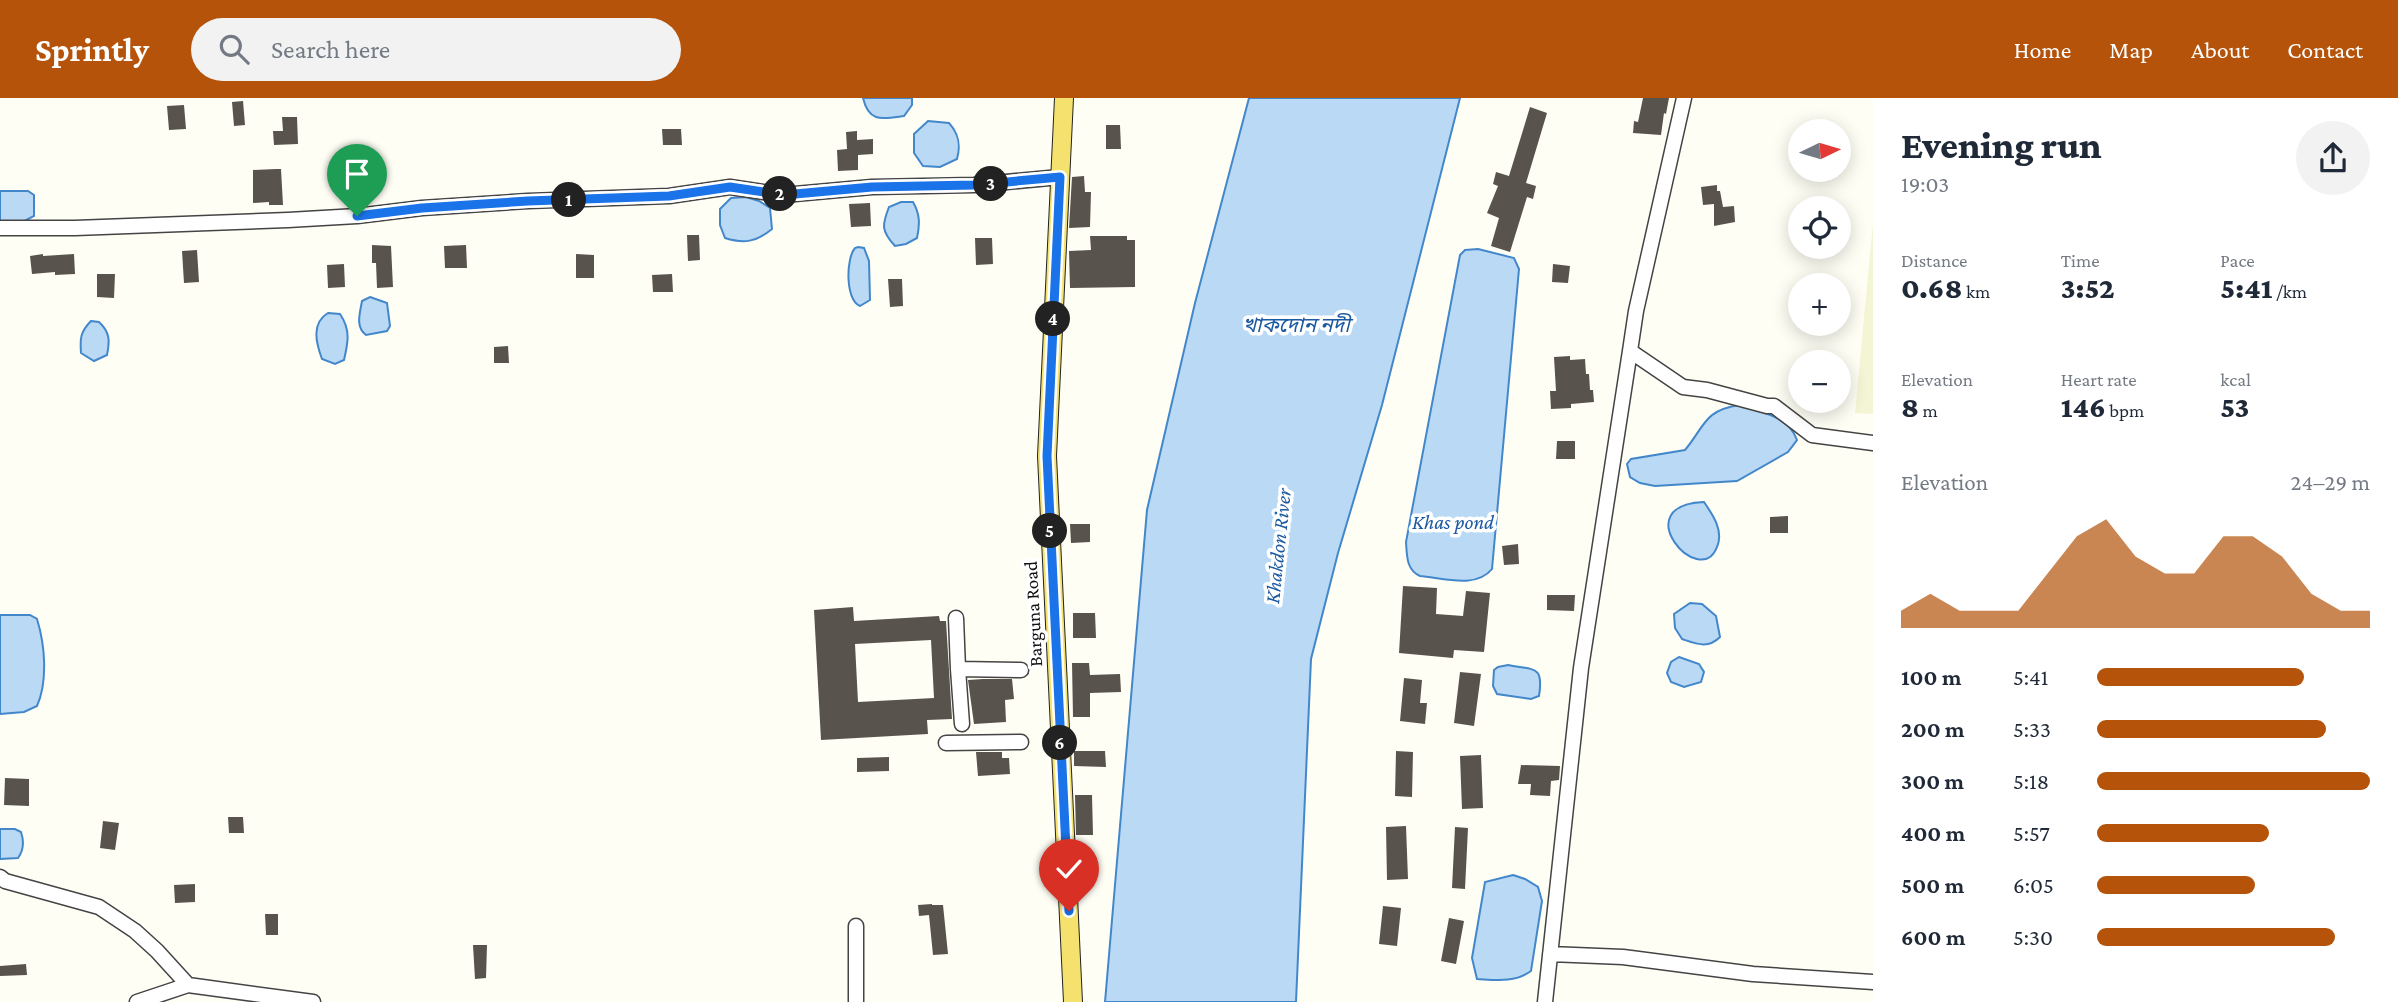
<!DOCTYPE html>
<html lang="en">
<head>
<meta charset="utf-8">
<style>
	:root { --surface:#fff; --page:#f2f2f3; --text:#1f2937; --muted:#747a83; --accent:#b45309 }
	body { margin:0; font-family:"Crimson Pro","Noto Sans Bengali",serif; background:var(--page); color:var(--text); height:100vh; display:flex; flex-direction:column; font-size:26px; white-space:nowrap }
	* { box-sizing:border-box; margin:0 }
	p { font-size:23px; color:var(--muted) }
	.icon { flex:none; width:38px; height:38px; fill:none; stroke:currentColor; stroke-width:2; stroke-linecap:round; stroke-linejoin:round }
	.map { position:relative; flex:1; overflow:hidden }
	.panel { display:flex; flex-direction:column; background:var(--surface); width:525px }
	.panel>* { flex:none }
	.needle { width:46px; rotate:85deg }
	.tools { position:absolute; left:1788px; top:21px; display:grid; gap:14px }
	.tools a { display:grid; place-items:center; width:63px; height:63px; border-radius:50%; background:var(--surface); box-shadow:0 4px 18px #0003; font-size:35px }
	.pin { position:absolute; display:grid; place-items:center; width:60px; height:60px; color:#fff; margin:-72px -30px; border-radius:50% 50% 50% 0; rotate:-45deg; box-shadow:0 0 7px #0007 }
	.pin .icon { rotate:45deg }
	.km { position:absolute; width:35px; height:35px; margin:-18px; border-radius:50%; background:#222; color:#fff; font-size:19px; line-height:35px; text-align:center }
	.round { display:grid; place-items:center; flex:none; width:74px; height:74px; border-radius:37px; background:var(--page) }
	.overview { display:flex; align-items:center; justify-content:space-between; height:119px; padding:0 28px }
	h1 { font-size:38px; font-weight:800; line-height:52px }
	.figures { display:grid; grid-template-columns:repeat(3,1fr); gap:10px; height:119px; padding:7px 28px }
	.figures div { display:grid; align-content:center }
	.figures b { font-size:30px; font-weight:800 }
	.figures small { font-size:19px; font-weight:400 }
	.figures p { font-size:19px }
	.chart { height:196px; padding:14px 28px }
	.chart p { display:flex; justify-content:space-between }
	.chart svg { width:100%; height:126px; margin-top:7px; fill:var(--accent); opacity:.7 }
	ul { padding:0 28px; list-style:none; font-size:23px }
	li { display:grid; grid-template-columns:112px 84px 1fr; align-items:center; height:52px }
	li i { height:18px; border-radius:9px; background:var(--accent) }
	header { display:flex; align-items:center; gap:42px; box-sizing:border-box; height:98px; padding:0 35px; background:var(--accent); color:#fff }
	header strong { font-size:33px }
	nav { display:flex; gap:38px; margin-inline-start:auto; font-size:24px }
	.search { width:490px; height:63px; background:var(--page); display:flex; align-items:center; gap:18px; box-sizing:border-box; padding:0 24px; border-radius:38px; color:var(--muted); font-size:26px }
	main { display:flex; flex:1; min-height:0 }
	.map>svg:first-child { display:block }
</style>
</head>
<body>
<header>
<strong>Sprintly</strong>
<div class="search"><svg class="icon" aria-label="search" viewBox="0 0 24 24"><circle cx="10" cy="10" r="6"/><path d="M15 15l6 6"/></svg>Search here</div>
<nav><a>Home</a><a>Map</a><a>About</a><a>Contact</a></nav>
</header>
<main>
<div class="map">
<svg width="1873" height="904" viewBox="0 0 1873 904">
	<rect width="100%" height="100%" fill="#fffef5"/>
	<path fill="#f4f5d4" d="M1873 125V316L1855 315Z"/>
	<path fill="#bad9f5" stroke="#4387cb" stroke-width="2" d="M863 0H912V7L904 18C882 21 869 25 863 0Z
		M1249 0H1460L1382 307 1338 455 1311 561 1296 904H1105L1147 412 1195 205Z
		M928 23 949 25C959 36 961 47 957 61L940 69 923 68 914 55V36Z
		M0 93H28L34 97V118L21 125 0 126Z
		M746 99 759 103 770 110 772 131C756 144 744 146 725 140L720 127V111L731 100Z
		M901 104H913C920 116 920 126 917 140L906 146 895 148C881 133 882 127 889 109Z
		M858 149 864 150 869 163 870 202 860 208C845 202 846 160 855 150Z
		M1478 151 1514 160 1519 171 1492 471C1476 491 1443 480 1420 478 1406 472 1407 457 1406 444L1460 157 1465 152Z
		M370 199 387 205 390 228 387 233 366 237C355 229 360 215 362 203Z
		M328 215 340 216C351 232 348 245 344 262L335 266 322 261C316 245 311 225 328 215Z
		M91 223 99 224C110 234 110 243 107 257L94 263 81 255C80 241 80 234 91 223Z
		M1740 307C1762 315 1789 318 1797 342L1788 354 1737 383 1655 388 1640 385 1630 379 1627 366 1631 361 1685 352C1705 328 1704 312 1740 307Z
		M1704 404C1713 417 1724 433 1717 449 1700 493 1625 407 1704 404Z
		M1690 505 1702 506 1716 518 1720 539C1708 551 1697 546 1682 541L1675 530 1674 516Z
		M0 517H30L37 521C45 547 48 583 37 608L24 614 0 616Z
		M1679 559 1699 566 1704 574 1701 584 1684 589 1671 584 1667 575 1671 564Z
		M1508 567C1534 572 1544 567 1539 598L1531 601 1497 596 1493 588 1494 572 1498 569Z
		M0 731H15L21 734C24 743 24 752 18 760L0 761Z
		M1513 777 1525 781 1538 789 1542 803 1531 873C1514 885 1496 882 1477 881L1472 860 1485 784Z"/>
	<path fill="#59534d" fill-rule="evenodd" d="M1643 0H1669L1666 16 1664 15 1661 37 1633 35 1634 23 1638 24Z
		M243 3 245 27 234 28 232 4Z
		M184 7 186 31 169 32 167 8Z
		M1530 9 1547 15 1526 85 1536 88 1533 101 1527 99 1510 154 1491 148 1499 120 1487 115 1498 88 1493 86 1496 74 1509 78Z
		M282 19H297L298 46 274 47 273 33H283Z
		M1106 27H1120L1121 51H1106Z
		M662 31H681L682 47H663Z
		M857 33V42L873 41V56L858 57V72L838 73 837 52 847 51 846 34Z
		M276 71H281L283 107H269V104L253 105V72Z
		M1084 78 1085 94H1091L1090 129 1069 130 1072 79Z
		M1717 87V93H1720L1723 109 1734 108 1735 124 1714 128V106L1703 107 1701 89Z
		M870 105 871 128 851 129 849 106Z
		M687 137H699L700 162 688 163Z
		M1090 138H1127V142H1135V189L1070 190 1069 153 1091 152Z
		M975 140H992L993 166 976 167Z
		M372 147 391 148 393 189 377 190 376 165H372Z
		M466 147 467 170H445L444 148Z
		M197 152 199 184 184 185 182 153Z
		M43 156V158L74 156 75 176 55 177V174L32 176 30 158Z
		M576 156 594 157V180H576Z
		M344 166 345 189 328 190 327 167Z
		M1553 166 1570 168 1568 185 1552 184Z
		M97 176H115L114 200 97 199Z
		M672 176 673 194H653L652 177Z
		M888 181H902L903 208 890 209Z
		M508 248 509 265H494V249Z
		M1570 258V262L1585 261 1586 276H1589L1590 292H1593L1594 304 1571 306V310L1551 311 1550 293H1556L1554 259Z
		M1557 343H1575V361H1556Z
		M1788 418V435H1770V419Z
		M1070 426H1090V444L1071 445Z
		M1518 446 1519 466 1504 467 1502 448Z
		M1403 488 1437 490 1436 516 1463 518 1466 493 1490 495 1484 554 1454 552 1453 560 1399 555Z
		M1547 497H1575L1574 513 1547 512Z
		M853 509 854 523 939 518 940 523H946L952 621 927 622 928 636 821 642 814 512ZM931 542 934 600 858 604 855 546Z
		M1073 515H1095L1096 540H1073Z
		M1072 565H1089L1090 577 1120 576 1121 594 1090 595V619H1073Z
		M1460 574 1481 576 1474 628 1454 625Z
		M1404 580 1422 582 1420 605H1427L1425 626 1400 623Z
		M983 581H1012L1014 601 1005 602 1006 624 974 626 968 582Z
		M1074 653H1105L1106 669 1074 668Z
		M1396 653 1413 654 1412 699 1395 698Z
		M976 654H1002V660H1009L1010 676 978 678Z
		M1481 657 1483 710 1462 711 1460 658Z
		M889 659V673L857 674V660Z
		M1521 667 1560 668 1559 682 1551 683 1550 698 1530 697 1531 686H1518Z
		M5 680 29 681V708L4 707Z
		M1075 697H1092L1093 737H1076Z
		M228 719H243L244 735H229Z
		M103 723 119 725 115 752 100 750Z
		M1406 728 1408 781 1387 782 1386 729Z
		M1455 729 1468 730 1465 791 1452 790Z
		M195 786V804L175 805 174 787Z
		M932 806V807H943L948 856 933 857 929 817 919 818 918 807Z
		M1383 808 1401 810 1397 848 1379 846Z
		M265 816H278V837H266Z
		M1449 820 1464 823 1456 866 1441 863Z
		M473 847H487L486 880 475 881Z
		M26 866 27 877 0 878V868Z"/>
	<g fill="none" stroke-linecap="round" stroke-linejoin="round">
		<g stroke="#444" stroke-width="17">
			<path id="minor" d="M0 130H75L288 122 357 118 422 110 528 103 669 98 730 89 784 97 872 89 974 87 1060 79
				M1630 253 1683 289 1707 292 1767 308H1774L1812 337 1873 345
				M956 520 958 571 1021 572
				M958 571 962 626
				M946 645 1021 644
				M0 779 5 783 99 809 135 833 157 853 188 887
				M1550 856 1623 859 1753 876 1873 884
				M137 904 188 887 313 904
				M856 904V828
				M1545 904 1581 570 1630 253 1636 213 1684 0"/>
		</g>
		<g stroke="#222" stroke-width="20">
			<path id="major" d="M1064 0 1047 358 1073 904"/>
		</g>
		<use href="#minor" stroke="#fff" stroke-width="14"/>
		<use href="#major" stroke="#f5e26e" stroke-width="18"/>
	</g>
	<g fill="none" stroke-linecap="round" stroke-linejoin="round">
		<g stroke="#fff" stroke-width="14">
			<path id="route" d="M357 118 422 110 528 103 669 98 730 89 784 97 872 89 974 87 1060 79 1047 358 1069 813"/>
		</g>
		<use href="#route" stroke="#1a73e8" stroke-width="9"/>
	</g>
	<g text-anchor="middle" dominant-baseline="central" stroke-width="7" stroke-linejoin="round" paint-order="stroke">
		<g font-size="19" fill="#111" stroke="#fff">
			<text transform="translate(1033 516) rotate(-93)">Barguna Road</text>
		</g>
		<g font-size="21" font-style="italic" fill="#1b59a1" stroke="#fff">
			<text x="1296" y="227">খাকদোন নদী</text>
			<text x="1453" y="424">Khas pond</text>
			<text transform="translate(1278 448) rotate(-84)">Khakdon River</text>
		</g>
	</g>
</svg>
<div class="tools">
<a><svg class="needle" viewBox="-14 -14 28 28"><path d="M0-13l5 13h-10z" fill="#e53935"/><path d="M0 13l5-13h-10z" fill="#747a83"/></svg></a>
<a><svg class="icon" aria-label="locate" viewBox="0 0 24 24"><circle cx="12" cy="12" r="6"/><path d="M12 2v4M12 18v4M2 12h4M18 12h4"/></svg></a>
<a>+</a>
<a>−</a>
</div>
<div class="pin" style="left:357px;top:118px;background:#1e9e55"><svg class="icon" aria-label="arrive" viewBox="0 0 24 24"><path d="M6 21V4h12l-3 4 3 4H6"/></svg></div>
<div class="pin" style="left:1069px;top:813px;background:#d93025"><svg class="icon" aria-label="check" viewBox="0 0 24 24"><path d="M5 12l5 5 9-10"/></svg></div>
<b class="km" style="left:569px;top:102px">1</b>
<b class="km" style="left:780px;top:96px">2</b>
<b class="km" style="left:991px;top:86px">3</b>
<b class="km" style="left:1053px;top:221px">4</b>
<b class="km" style="left:1050px;top:433px">5</b>
<b class="km" style="left:1060px;top:645px">6</b>
</div>
<section class="panel">
<div class="overview"><div><h1>Evening run</h1><p>19:03</p></div><a class="round"><svg class="icon" aria-label="share" viewBox="0 0 24 24"><path d="M12 15V3M7 8l5-5 5 5M5 13v7h14v-7"/></svg></a></div>
<div class="figures">
<div><p>Distance</p><b>0.68<small> km</small></b></div>
<div><p>Time</p><b>3:52</b></div>
<div><p>Pace</p><b>5:41<small> /km</small></b></div>
</div>
<div class="figures">
<div><p>Elevation</p><b>8<small> m</small></b></div>
<div><p>Heart rate</p><b>146<small> bpm</small></b></div>
<div><p>kcal</p><b>53</b></div>
</div>
<div class="chart"><p><span>Elevation</span>24–29 m</p>
<svg viewBox="0 0 160 44" preserveAspectRatio="none"><path d="M0 44V38L10 32L20 38L30 38L40 38L50 25L60 12L70 6L80 19L90 25L100 25L110 12L120 12L130 19L140 32L150 38L160 38V44z"/></svg>
</div>
<ul>
<li><b>100 m</b>5:41<i style="width:76%"></i></li>
<li><b>200 m</b>5:33<i style="width:84%"></i></li>
<li><b>300 m</b>5:18<i style="width:100%"></i></li>
<li><b>400 m</b>5:57<i style="width:63%"></i></li>
<li><b>500 m</b>6:05<i style="width:58%"></i></li>
<li><b>600 m</b>5:30<i style="width:87%"></i></li>
</ul>
</section>
</main>
</body>
</html>
